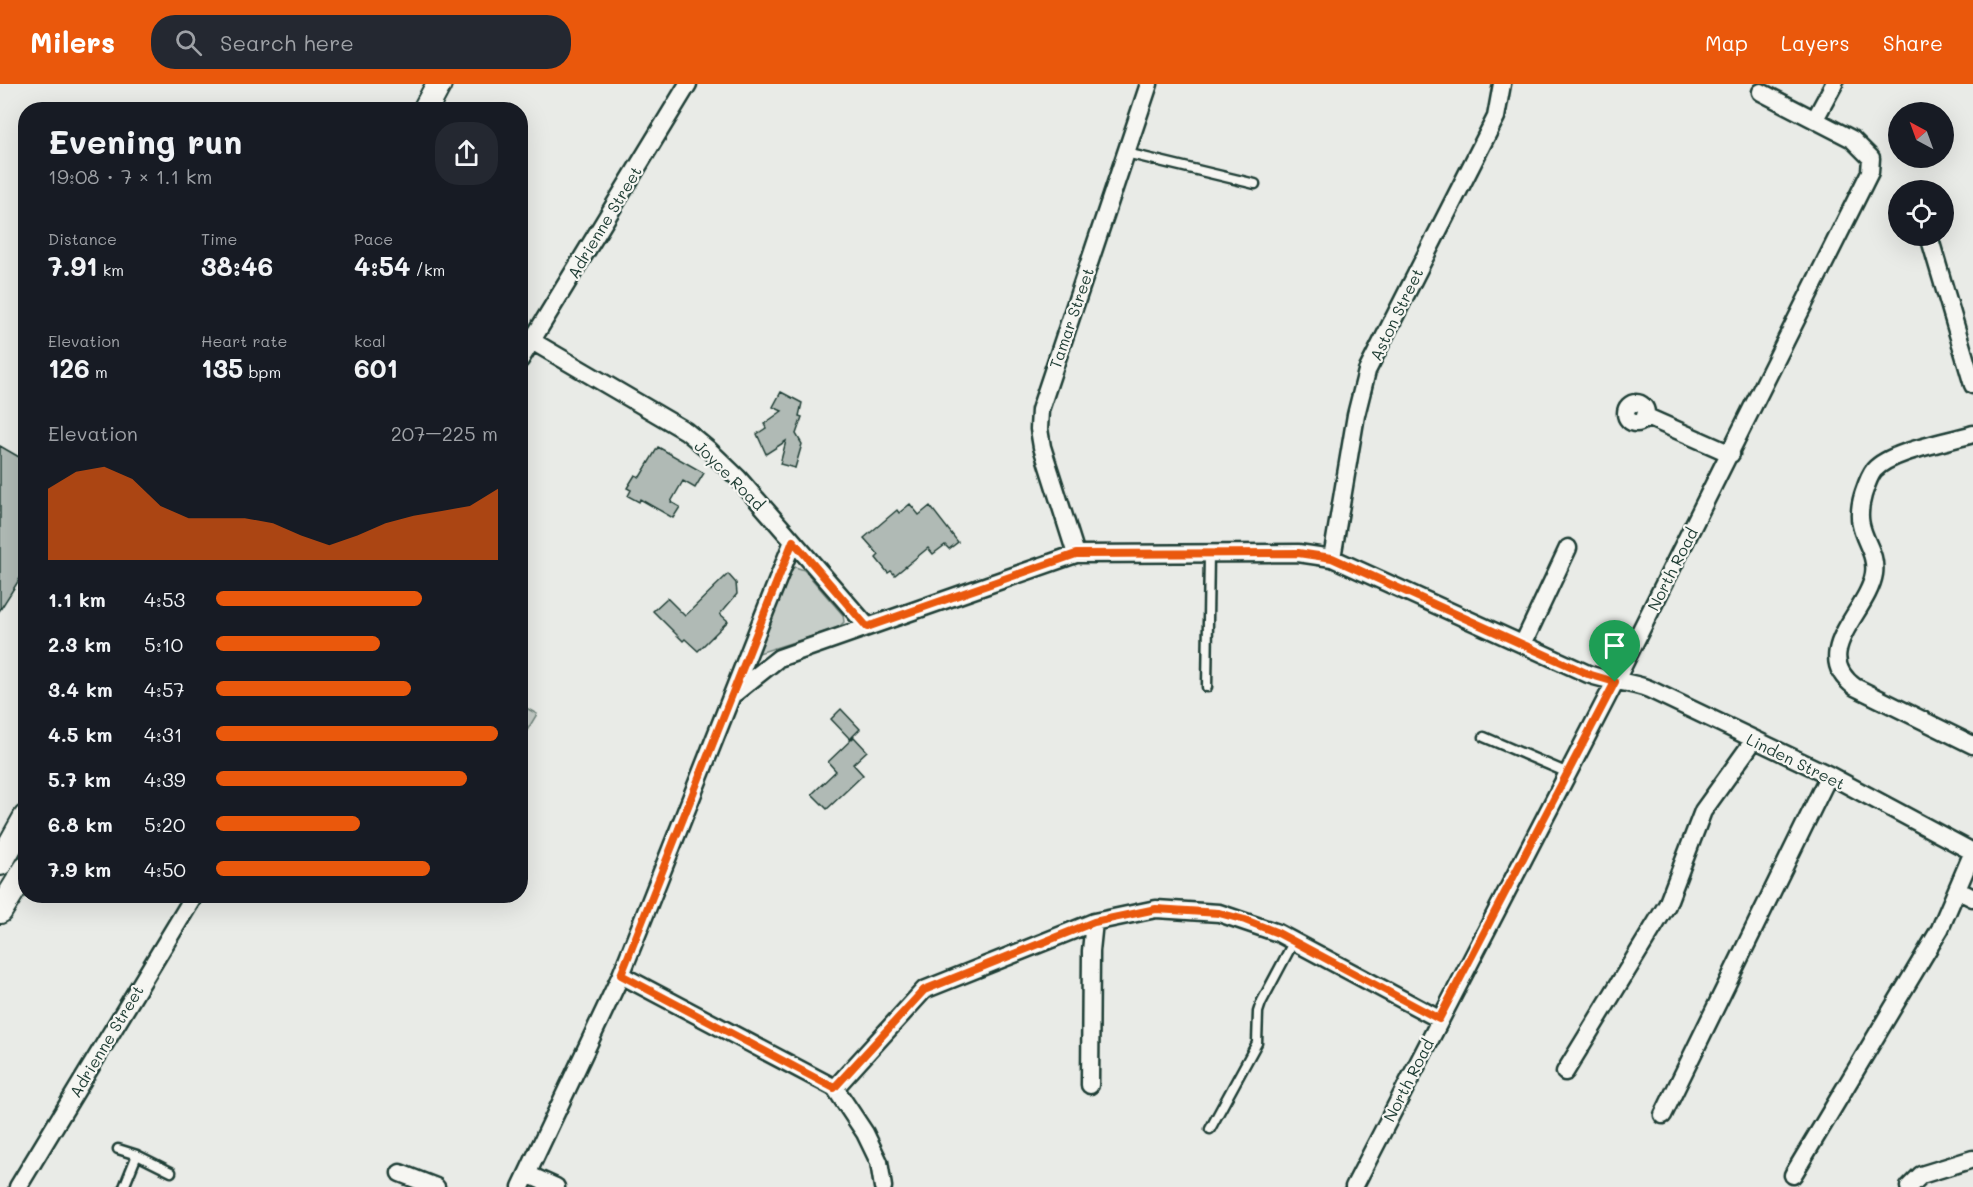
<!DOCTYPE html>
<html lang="en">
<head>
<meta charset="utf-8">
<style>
	:root { --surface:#171b24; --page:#242831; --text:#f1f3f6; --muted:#9ea1a6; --accent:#ea580c }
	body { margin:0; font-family:Mali,sans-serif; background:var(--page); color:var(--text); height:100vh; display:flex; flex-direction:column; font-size:22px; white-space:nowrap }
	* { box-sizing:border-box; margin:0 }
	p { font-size:20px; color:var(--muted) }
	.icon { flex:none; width:33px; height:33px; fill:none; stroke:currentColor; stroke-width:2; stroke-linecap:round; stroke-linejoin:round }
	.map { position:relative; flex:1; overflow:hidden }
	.sheet { position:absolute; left:18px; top:18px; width:510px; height:801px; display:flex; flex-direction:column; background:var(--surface); border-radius:24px; box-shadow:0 6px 24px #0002 }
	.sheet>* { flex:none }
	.needle { width:39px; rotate:319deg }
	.fabs { position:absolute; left:1888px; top:18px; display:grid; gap:12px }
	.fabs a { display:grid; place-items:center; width:66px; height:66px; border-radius:50%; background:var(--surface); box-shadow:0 6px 24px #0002; font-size:30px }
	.pin { position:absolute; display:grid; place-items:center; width:51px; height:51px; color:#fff; margin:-62px -26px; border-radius:50% 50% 50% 0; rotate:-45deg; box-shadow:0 0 6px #0007 }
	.pin .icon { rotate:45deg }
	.round { display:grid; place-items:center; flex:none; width:63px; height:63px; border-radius:24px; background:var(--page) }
	.overview { display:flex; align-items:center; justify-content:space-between; height:102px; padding:0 30px }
	h1 { font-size:33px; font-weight:700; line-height:45px }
	.figures { display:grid; grid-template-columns:repeat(3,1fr); gap:9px; height:102px; padding:6px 30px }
	.figures div { display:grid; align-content:center }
	.figures b { font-size:26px; font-weight:700 }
	.figures small { font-size:16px; font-weight:400 }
	.figures p { font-size:16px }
	.chart { height:168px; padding:12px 30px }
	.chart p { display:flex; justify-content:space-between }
	.chart svg { width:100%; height:108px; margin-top:6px; fill:var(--accent); opacity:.7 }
	ul { padding:0 30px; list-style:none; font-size:20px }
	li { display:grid; grid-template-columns:96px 72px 1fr; align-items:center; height:45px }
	li i { height:15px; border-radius:8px; background:var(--accent) }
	header { display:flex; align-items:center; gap:36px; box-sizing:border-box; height:84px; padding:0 30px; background:var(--accent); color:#fff }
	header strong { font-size:28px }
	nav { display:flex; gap:33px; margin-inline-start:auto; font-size:21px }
	.search { width:420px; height:54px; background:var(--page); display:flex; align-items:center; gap:15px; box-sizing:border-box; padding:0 21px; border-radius:24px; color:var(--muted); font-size:22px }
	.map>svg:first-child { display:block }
</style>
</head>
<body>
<header>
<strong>Milers</strong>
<div class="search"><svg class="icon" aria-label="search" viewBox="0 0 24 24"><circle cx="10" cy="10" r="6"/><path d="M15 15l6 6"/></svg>Search here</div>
<nav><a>Map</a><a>Layers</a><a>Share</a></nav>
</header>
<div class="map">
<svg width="1973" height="1103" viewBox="0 0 1973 1103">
	<rect width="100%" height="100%" fill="#e9ebe7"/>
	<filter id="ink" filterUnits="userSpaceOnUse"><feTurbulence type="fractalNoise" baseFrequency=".0167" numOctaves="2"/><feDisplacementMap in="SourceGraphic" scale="12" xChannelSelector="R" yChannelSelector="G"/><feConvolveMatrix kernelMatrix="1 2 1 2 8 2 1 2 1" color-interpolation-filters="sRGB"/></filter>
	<g filter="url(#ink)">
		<path fill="#c7cec9" stroke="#73867e" stroke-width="1.5" d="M795 483 804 486 843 531 844 538 838 544 759 569 757 568 789 486Z
			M521 621 537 630 525 650 521 647Z"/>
		<path fill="#b0bab5" stroke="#1f3d34" stroke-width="1.5" d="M781 308 802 319 799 332 802 333 796 350 802 360 795 384 780 380 786 357 766 370 757 350 766 344 764 340 782 327 773 323Z
			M0 362 26 377V485L0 526Z
			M658 363 704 389 695 404 683 397 671 418 680 423 673 434 640 415 639 418 628 412 631 406 627 404 635 391 640 393Z
			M910 420 919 431 930 422 958 458 949 465 945 461 933 470 928 464 895 491 891 487 888 489 876 474 879 471 864 454 897 426 899 429Z
			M728 490 736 499 737 510 720 530 728 537 698 567 685 555 683 557 653 527 667 514 685 532Z
			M841 625 860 645 850 655 831 635Z
			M854 653 867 667 853 680 863 691 827 725 812 710 836 687 828 678Z"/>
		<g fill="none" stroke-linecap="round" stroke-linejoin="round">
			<g stroke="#1f3d34" stroke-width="13">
				<path id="lane" d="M1126 69 1255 100
					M1207 603 1209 469
					M1484 653 1568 689
					M1210 1045 1257 959 1258 928 1261 919 1294 857
					M118 1065 137 1071
					M124 1103 137 1071 171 1088"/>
			</g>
			<g stroke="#1f3d34" stroke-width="21">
				<path id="street" d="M1815 35 1834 0
					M1929 152 1973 301
					M532 257 686 347 709 366 738 394 867 542
					M520 276 688 0
					M1626 329a10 10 0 1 1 20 0a10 10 0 1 1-20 0Z
					M1645 332 1731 370
					M1973 350C1948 358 1891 367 1874 386 1869 392 1866 402 1863 411 1851 451 1878 461 1874 490 1868 528 1808 569 1855 603L1973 661
					M1076 470 1042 363 1039 345 1040 326 1149 0
					M1332 474 1356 331 1367 287 1496 33 1502 0
					M1523 560 1568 464
					M735 609 779 574 1076 470 1298 469 1332 474 1588 590C1609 598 1629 597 1649 605L1829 691 1973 768 1940 845 1793 1091
					M1957 806 1973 814
					M621 891 835 1004 865 1049 879 1078 883 1103
					M1565 988 1667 821 1703 727 1754 656
					M1090 1001 1091 867 1094 838
					M835 1004 924 906 1094 838 1156 825 1219 829 1278 849 1439 935
					M1663 1031 1829 691
					M400 1089 436 1103
					M527 1090 556 1103
					M18 1103 194 812
					M521 1103 621 891 793 457
					M1354 1103 1615 598 1870 88 1871 74 1852 55 1761 8
					M1909 1103 1921 1091 1973 1075"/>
			</g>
			<g stroke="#1f3d34" stroke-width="28">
				<path id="secondary" d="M425 26 439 0
					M0 779 26 733
					M0 827 26 785"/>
			</g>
			<use href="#lane" stroke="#f6f6f2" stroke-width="8"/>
			<use href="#street" stroke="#f6f6f2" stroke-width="16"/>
			<use href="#secondary" stroke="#f6f6f2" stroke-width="24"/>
		</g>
	</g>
	<g fill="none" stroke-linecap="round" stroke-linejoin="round" filter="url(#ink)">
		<g stroke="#fff" stroke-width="12">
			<path id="route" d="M793 457 867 543 1076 470 1298 469 1332 474 1588 590 1615 598 1439 935 1278 849 1245 836 1219 829 1156 825 1094 838 924 906 834 1004 621 891Z"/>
		</g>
		<use href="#route" stroke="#ea580c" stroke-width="8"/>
	</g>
	<g text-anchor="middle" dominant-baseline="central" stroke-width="4.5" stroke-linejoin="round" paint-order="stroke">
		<g font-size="16" fill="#1f3d34" stroke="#f6f6f2">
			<text transform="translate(604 138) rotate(-59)">Adrienne Street</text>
			<text transform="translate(1396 230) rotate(-64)">Aston Street</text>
			<text transform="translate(1071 234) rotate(-71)">Tamar Street</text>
			<text transform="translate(730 391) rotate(45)">Joyce Road</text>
			<text transform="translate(1672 485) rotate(-63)">North Road</text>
			<text transform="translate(1796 677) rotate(26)">Linden Street</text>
			<text transform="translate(106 957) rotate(-59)">Adrienne Street</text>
			<text transform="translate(1408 996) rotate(-63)">North Road</text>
		</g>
	</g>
</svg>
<div class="fabs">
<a><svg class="needle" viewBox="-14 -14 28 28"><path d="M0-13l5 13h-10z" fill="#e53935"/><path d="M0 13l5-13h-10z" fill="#9ea1a6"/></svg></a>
<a><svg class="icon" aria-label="locate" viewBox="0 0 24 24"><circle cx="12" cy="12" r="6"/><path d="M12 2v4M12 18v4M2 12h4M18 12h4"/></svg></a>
</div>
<div class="pin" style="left:1615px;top:598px;background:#1e9e55"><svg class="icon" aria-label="arrive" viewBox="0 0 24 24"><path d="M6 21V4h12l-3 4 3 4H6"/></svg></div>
<section class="sheet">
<div class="overview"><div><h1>Evening run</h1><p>19:08 · 7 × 1.1 km</p></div><a class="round"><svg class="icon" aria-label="share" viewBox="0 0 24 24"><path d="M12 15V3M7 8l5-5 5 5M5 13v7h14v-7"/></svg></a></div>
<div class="figures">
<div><p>Distance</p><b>7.91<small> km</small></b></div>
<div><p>Time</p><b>38:46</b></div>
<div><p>Pace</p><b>4:54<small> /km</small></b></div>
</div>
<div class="figures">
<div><p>Elevation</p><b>126<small> m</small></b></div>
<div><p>Heart rate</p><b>135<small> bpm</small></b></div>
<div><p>kcal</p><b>601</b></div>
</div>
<div class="chart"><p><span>Elevation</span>207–225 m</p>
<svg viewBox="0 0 160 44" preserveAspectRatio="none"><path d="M0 44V15L10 8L20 6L30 11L40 22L50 27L60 27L70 27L80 29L90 34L100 38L110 34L120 29L130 26L140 24L150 22L160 15V44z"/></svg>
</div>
<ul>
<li><b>1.1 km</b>4:53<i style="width:73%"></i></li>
<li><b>2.3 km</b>5:10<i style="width:58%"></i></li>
<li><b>3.4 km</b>4:57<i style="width:69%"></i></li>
<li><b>4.5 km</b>4:31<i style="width:100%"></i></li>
<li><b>5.7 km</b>4:39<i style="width:89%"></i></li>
<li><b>6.8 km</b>5:20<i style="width:51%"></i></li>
<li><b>7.9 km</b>4:50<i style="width:76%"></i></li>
</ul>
</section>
</div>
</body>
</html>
